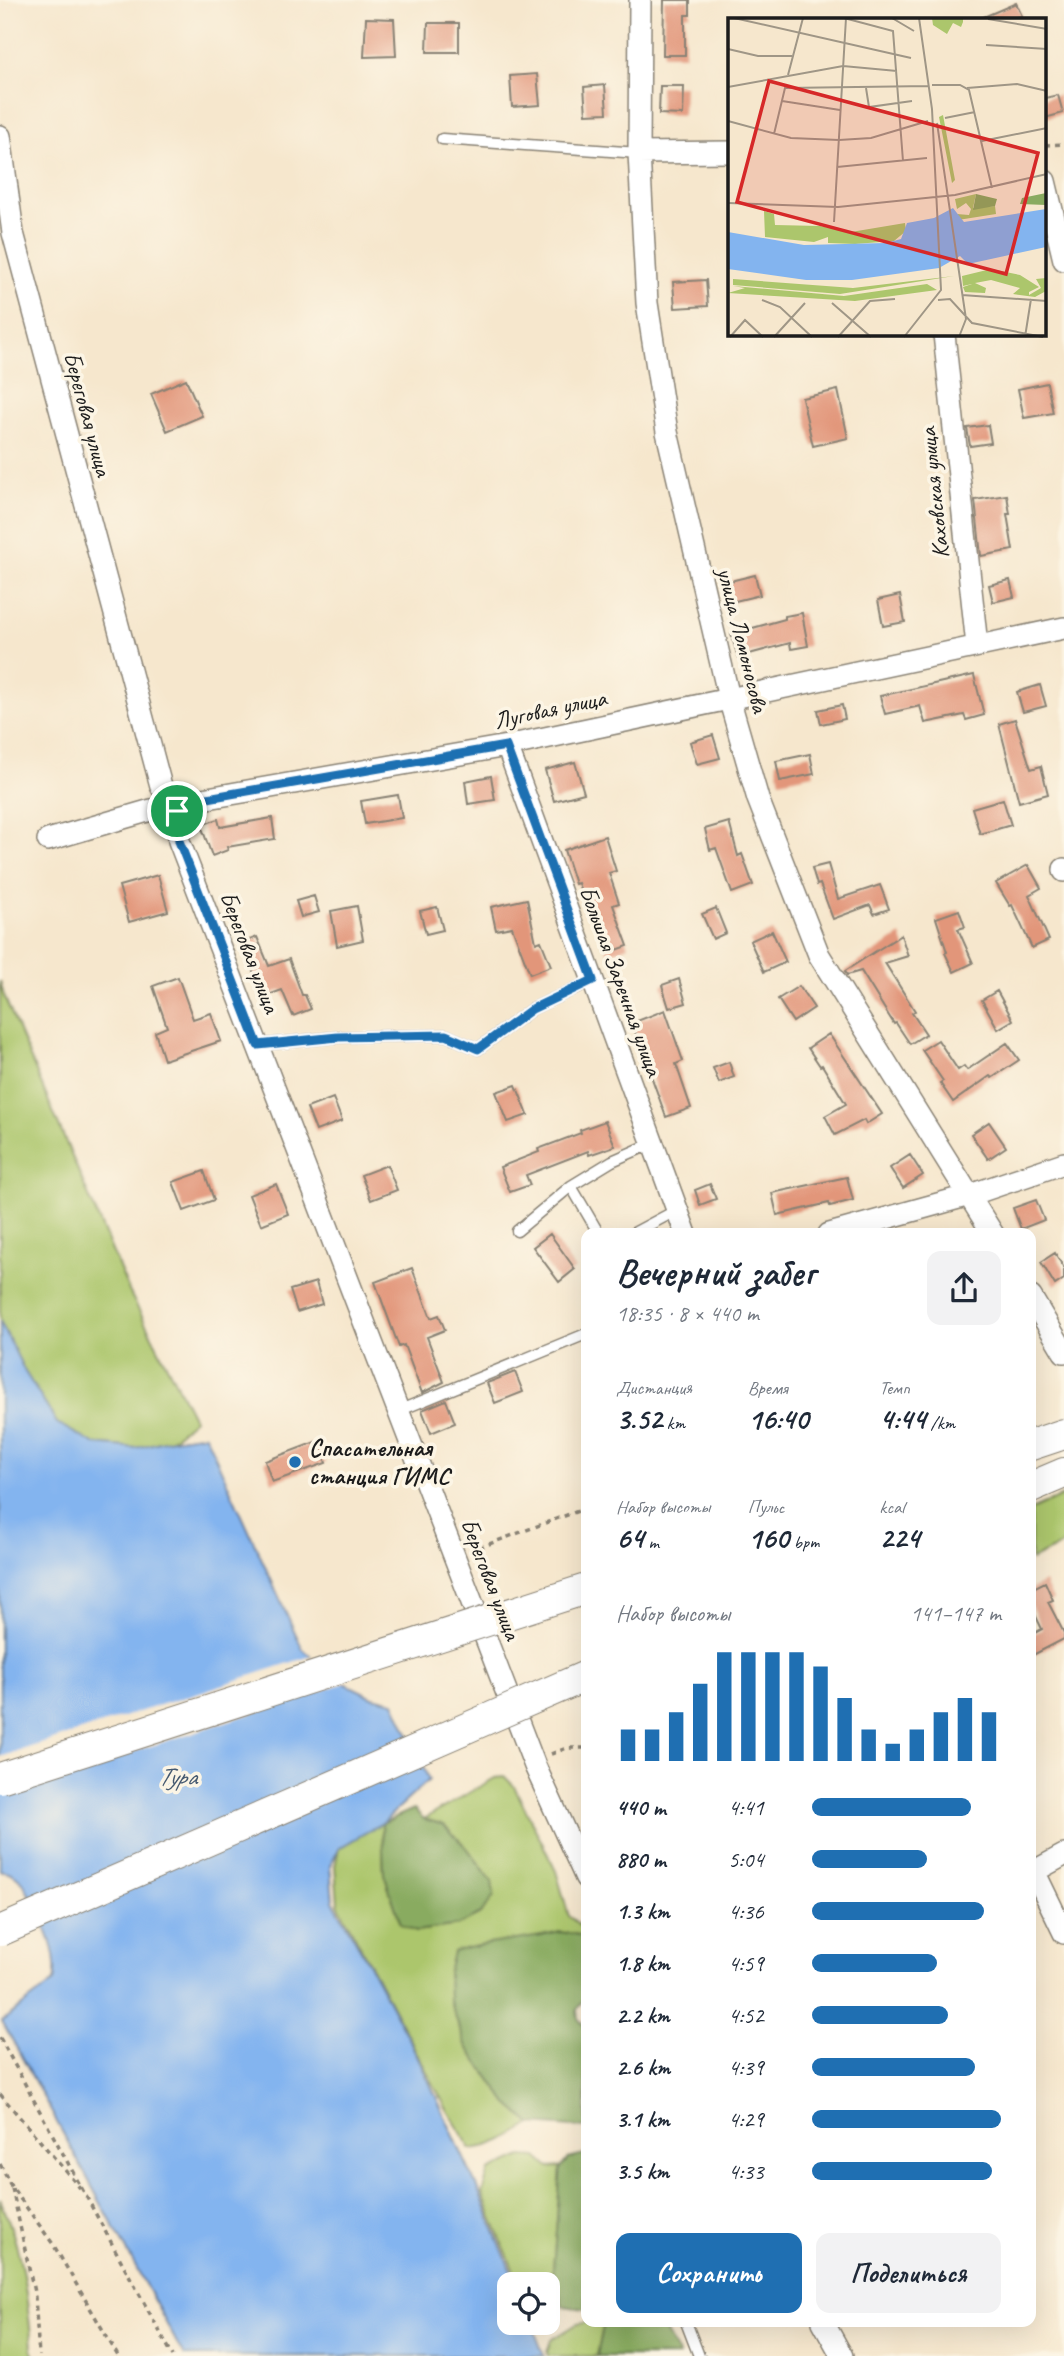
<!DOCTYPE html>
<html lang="ru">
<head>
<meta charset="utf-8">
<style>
	:root { --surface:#fff; --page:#f2f2f3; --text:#1f2937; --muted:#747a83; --accent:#1f6fb2 }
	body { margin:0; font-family:Caveat,sans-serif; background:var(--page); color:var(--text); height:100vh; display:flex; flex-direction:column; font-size:26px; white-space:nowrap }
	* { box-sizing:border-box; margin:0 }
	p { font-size:23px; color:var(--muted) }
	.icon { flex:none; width:38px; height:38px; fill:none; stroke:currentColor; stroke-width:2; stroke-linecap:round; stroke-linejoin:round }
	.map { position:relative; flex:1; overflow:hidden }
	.side { position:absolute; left:581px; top:1228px; width:455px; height:1099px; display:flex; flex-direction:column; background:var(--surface); border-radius:14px; box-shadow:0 7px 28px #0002 }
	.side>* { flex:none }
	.tools { position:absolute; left:497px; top:2272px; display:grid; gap:14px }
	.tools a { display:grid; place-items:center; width:63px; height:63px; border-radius:14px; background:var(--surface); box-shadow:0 7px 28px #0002; font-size:35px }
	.pin { position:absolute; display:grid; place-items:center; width:60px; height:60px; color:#fff; margin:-30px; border:4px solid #fff; border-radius:50%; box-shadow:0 2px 7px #0007 }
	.round { display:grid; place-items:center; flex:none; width:74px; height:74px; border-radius:14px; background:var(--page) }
	.headline { display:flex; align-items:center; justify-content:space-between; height:119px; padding:0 35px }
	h1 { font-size:38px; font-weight:800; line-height:52px }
	.stats { display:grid; grid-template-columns:repeat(3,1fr); gap:10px; height:119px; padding:7px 35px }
	.stats div { display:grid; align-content:center }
	.stats b { font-size:30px; font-weight:800 }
	.stats small { font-size:19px; font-weight:400 }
	.stats p { font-size:19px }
	.chart { height:196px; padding:14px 35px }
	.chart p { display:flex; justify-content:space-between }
	.chart svg { width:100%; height:126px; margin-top:7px; stroke:var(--accent); stroke-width:6 }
	.action { display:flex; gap:14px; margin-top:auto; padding:14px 35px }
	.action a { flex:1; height:80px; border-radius:14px; background:var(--accent); color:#fff; font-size:28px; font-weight:800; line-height:80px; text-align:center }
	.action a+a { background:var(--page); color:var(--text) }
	ul { padding:0 35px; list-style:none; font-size:23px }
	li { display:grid; grid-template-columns:112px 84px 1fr; align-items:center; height:52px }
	li i { height:18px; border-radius:9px; background:var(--accent) }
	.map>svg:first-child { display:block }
</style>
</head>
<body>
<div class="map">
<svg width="1064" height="2356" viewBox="0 0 1064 2356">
	<rect width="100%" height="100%" fill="#fcf5e5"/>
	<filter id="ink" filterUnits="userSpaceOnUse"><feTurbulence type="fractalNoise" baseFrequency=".0143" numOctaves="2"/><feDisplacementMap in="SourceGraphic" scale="14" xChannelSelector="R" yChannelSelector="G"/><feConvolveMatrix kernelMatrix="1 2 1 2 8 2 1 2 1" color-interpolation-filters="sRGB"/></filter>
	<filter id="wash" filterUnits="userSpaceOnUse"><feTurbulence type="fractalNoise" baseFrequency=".00686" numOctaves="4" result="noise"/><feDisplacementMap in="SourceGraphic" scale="28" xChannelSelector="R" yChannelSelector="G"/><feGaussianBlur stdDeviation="1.57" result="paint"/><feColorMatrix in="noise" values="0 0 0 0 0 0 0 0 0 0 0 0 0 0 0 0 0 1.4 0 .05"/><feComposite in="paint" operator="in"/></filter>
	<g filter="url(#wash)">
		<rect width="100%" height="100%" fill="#f6e7cd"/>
		<path fill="#acc66c" stroke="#647144" stroke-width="2" d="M0 981 4 996 129 1291 194 1419 172 1439 136 1448 94 1444 57 1423 25 1372 0 1321Z
			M1064 1495V1544L1031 1560V1510Z
			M505 1777 514 1786 556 1871 569 1916 586 1931V1936L560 1932 529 1940 449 2000 467 2047 508 2104 531 2124C513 2136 493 2147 471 2149L445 2106 338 1904 335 1866 339 1848 382 1823 384 1874 401 1924 416 1931 459 1925 492 1881 467 1848 444 1825 424 1819 495 1778Z
			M522 2156 537 2157 549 2168 561 2167 553 2269 563 2306 548 2304V2284H519L482 2193 489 2171Z
			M0 2199C24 2252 27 2299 33 2356H0Z
			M590 2322H604L597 2356H548L547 2352 551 2340 577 2324Z"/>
		<path fill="#89ab60" stroke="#52643e" stroke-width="2" d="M414 1809 424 1819 444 1825 467 1848 492 1881 494 1896 481 1914 459 1925 416 1931 401 1924 384 1874 382 1823Z
			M560 1932 586 1936V1995L577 2010 578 2018 586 2029V2128L531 2124 508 2104 467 2047 449 2000 448 1972 453 1952C488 1941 525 1941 560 1932Z
			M584 2155 586 2157V2309L563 2306 553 2269 561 2167 568 2159Z
			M604 2322H660L679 2356H597Z"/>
		<path fill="#83b4ef" stroke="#506886" stroke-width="2" d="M0 1321 25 1372 57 1423 94 1444 136 1448 172 1439 205 1434 302 1648 334 1678 373 1697 394 1702 429 1780 382 1823 339 1848 330 1866 333 1901 365 1957 418 2057 480 2194 516 2284H509V2322H531L544 2356H184L2 2021 54 1982C61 1947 37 1912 23 1882 17 1876 9 1869 0 1871Z"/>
		<path fill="#f6e7cd" d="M314 1655 336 1675 348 1682 0 1795V1757Z"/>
		<g id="blocks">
			<path fill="#e2967a" d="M664 0H690V15H685V55H663Z
				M1016 3 1022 16 1013 19H979Z
				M366 18 394 19 396 56 364 57Z
				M428 23H459V52H427Z
				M537 74 540 105 512 107 510 76Z
				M605 85 607 113 586 114 584 87Z
				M660 86H684L683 115 659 114Z
				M1058 95 1063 113 1045 118V98Z
				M706 280 708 306 675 308 673 282Z
				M186 379 202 416 167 431 151 394Z
				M1047 383 1053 413 1024 418 1018 389Z
				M838 390 848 438 813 446 802 398Z
				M988 425 991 443 970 446 967 428Z
				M1007 495 1010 514H1007L1013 550 981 556 975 500Z
				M755 575 760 595 731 602 726 582Z
				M1010 580 1014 597 993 602 989 585Z
				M900 595 905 622 883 626 878 600Z
				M802 613 808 646 791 649 790 643 738 657 731 634 785 619V616Z
				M974 675 984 715 966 720 964 715 925 723 920 706 885 714 880 696Z
				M1040 685 1046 706 1023 712 1017 692Z
				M842 705 845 719 821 724 818 710Z
				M1015 719 1031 769 1041 766 1048 794 1019 802 999 724Z
				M713 735 720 758 697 764 690 742Z
				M810 754 814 774 780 781 776 761Z
				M575 762 584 793 554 801 545 770Z
				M491 776 495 800 468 804 465 781Z
				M398 795 402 818 365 824 361 801Z
				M1003 799 1011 825 980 834 972 808Z
				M272 818 275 839 227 847 228 850 212 856 201 825 218 819 220 827Z
				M729 822 738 856 742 854 753 885 732 893 716 848 710 850 705 829Z
				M605 836 616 871 609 873 619 903 613 905 628 946 608 953 593 912 588 913 578 883 575 884 564 850Z
				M828 864 838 899 880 885 889 909 874 914 870 905 833 919 820 884 817 885 812 868Z
				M1028 865 1041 888 1029 895 1049 940 1032 948 1012 905 1010 906 996 883Z
				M158 875 168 911 129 922 119 886Z
				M314 896 319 912 301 917 296 901Z
				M527 899 536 943 541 941 551 966 530 974 512 927 496 930 491 907Z
				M357 906 363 940 337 946 331 911Z
				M437 907 443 930 426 934 420 911Z
				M716 908 726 933 713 939 702 914Z
				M959 910 965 927 958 929 973 963 954 972 945 953 947 952 936 918Z
				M772 931 786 962 764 972 750 941Z
				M901 935 908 956 885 963 915 1011 912 1013 926 1034 910 1044 896 1023 894 1024 861 971 847 975 845 971Z
				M257 937 269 966 289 959 302 995H305L311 1009 293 1016 282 990 263 997 242 943Z
				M178 977 193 1019 211 1013 221 1041 164 1060 155 1032 167 1027 153 986Z
				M679 979 686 1003 669 1008 662 985Z
				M799 986 814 1008 793 1022 778 999Z
				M997 991 1013 1020 998 1029 982 1000Z
				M665 1010 683 1061 676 1064 691 1108 666 1117 632 1023Z
				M829 1034 882 1114 866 1124 864 1120 835 1135 825 1116 846 1104 822 1065 820 1066 808 1048Z
				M938 1040 958 1070 964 1066 967 1070 1007 1043 1019 1060 992 1078 990 1076 953 1102 940 1083 943 1081 922 1050Z
				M729 1062 734 1077 719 1083 713 1068Z
				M516 1085 528 1115 508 1122 496 1092Z
				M333 1098 342 1121 316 1131 307 1108Z
				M605 1121 615 1146 589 1155 588 1151 526 1175 530 1185 510 1192 500 1167 539 1152 538 1149 581 1133 580 1130Z
				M989 1122 1006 1147 988 1159 971 1134Z
				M910 1155 923 1175 903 1188 890 1168Z
				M387 1165 397 1190 371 1200 361 1175Z
				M204 1171 214 1200 184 1211 173 1182Z
				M847 1177 853 1200 830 1206 829 1203 777 1215 772 1193Z
				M276 1184 288 1214 261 1225 249 1195Z
				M710 1184 716 1199 700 1205 695 1190Z
				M1036 1200 1044 1220 1021 1229 1013 1208Z
				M550 1234 575 1269 559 1282 533 1247Z
				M1055 1253 1064 1268V1279L1055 1285 1041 1262Z
				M412 1268 431 1318 439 1315 445 1330 427 1337 444 1382 422 1393 404 1345 399 1347 375 1282Z
				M316 1282 322 1304 297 1312 290 1290Z
				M515 1372 523 1392 495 1403 487 1383Z
				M446 1400 455 1423 431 1433 422 1410Z
				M318 1441 326 1463 272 1482 265 1461Z
				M1045 1582 1053 1600 1048 1602 1064 1633V1639L1031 1656V1635L1042 1629 1031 1606V1589Z"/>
		</g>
	</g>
	<g filter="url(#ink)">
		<use href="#blocks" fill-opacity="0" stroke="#898274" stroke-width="2"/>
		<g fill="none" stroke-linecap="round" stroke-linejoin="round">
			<g stroke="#898274" stroke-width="13">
				<path id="lane" d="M442 139 639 153
					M258 1045 337 1037 446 1035 478 1049 532 1009 593 980
					M571 1186 599 1234
					M517 1231 571 1186 612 1161 653 1143
					M632 1234 677 1210
					M398 1411 586 1334
					M686 2322 699 2356"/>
			</g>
			<g stroke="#898274" stroke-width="24">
				<path id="street" d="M640 0 639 153 647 303 667 432 729 698 758 799 819 955 993 1234
					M0 136 13 233 161 786 177 811 179 841 535 1766 586 1878
					M639 153 730 152
					M1045 181 1064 260
					M944 334 977 646
					M507 746 686 1234
					M48 840 151 810 177 811 202 799 507 746 1064 628
					M1064 869V871
					M829 1234 970 1195 1064 1163
					M1031 1297 1064 1352
					M1034 1871 1064 1933
					M1031 1873 1064 1855
					M823 2322 842 2356"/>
			</g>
			<g stroke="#898274" stroke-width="32">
				<path id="secondary" d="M1031 1445 1064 1434
					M1031 1487 1064 1473"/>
			</g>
			<path stroke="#898274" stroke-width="3.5" stroke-dasharray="5 5" stroke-linecap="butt" d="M1045 145 1064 144
				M470 1551 586 1508
				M551 1754 567 1748H586
				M0 2038 173 2356
				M0 2094 80 2188
				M0 2164 11 2186 53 2244 118 2356
				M12 2188 35 2297 39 2356"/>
			<use href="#lane" stroke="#fff" stroke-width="10"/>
			<use href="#street" stroke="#fff" stroke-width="21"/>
			<use href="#secondary" stroke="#fff" stroke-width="30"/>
			<g stroke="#898274" stroke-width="32" stroke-linecap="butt">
				<path id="secondary-bridge" d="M0 1778 586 1589
					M0 1931 586 1676"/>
			</g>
			<use href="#secondary-bridge" stroke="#fff" stroke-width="30"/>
		</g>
	</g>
	<g fill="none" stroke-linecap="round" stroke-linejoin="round" filter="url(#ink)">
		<g stroke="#fff" stroke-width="14">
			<path id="route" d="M506 746 593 980 532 1009 478 1049 446 1035 338 1037 258 1045 179 841 177 811 202 799Z"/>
		</g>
		<use href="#route" stroke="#1f6fb2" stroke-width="9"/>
	</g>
	<circle fill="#1f6fb2" stroke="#fcf5e5" stroke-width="2.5" cx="295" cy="1462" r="7"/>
	<g text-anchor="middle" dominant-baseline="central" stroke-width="7" stroke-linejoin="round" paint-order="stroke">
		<g font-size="24" fill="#1c1c1c" stroke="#fcf5e5">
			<text transform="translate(88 414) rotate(75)">Береговая улица</text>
			<text transform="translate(934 493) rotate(-96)">Каховская улица</text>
			<text transform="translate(743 640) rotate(76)">улица Ломоносова</text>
			<text transform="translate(550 709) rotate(-12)">Луговая улица</text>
			<text transform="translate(250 952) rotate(69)">Береговая улица</text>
			<text transform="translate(621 981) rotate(70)">Большая Заречная улица</text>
			<text transform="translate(491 1579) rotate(69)">Береговая улица</text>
		</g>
		<g font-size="24" font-weight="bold" fill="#1c1c1c" stroke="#fcf5e5" text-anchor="start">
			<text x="309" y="1448">Спасательная<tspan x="309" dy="28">станция ГИМС</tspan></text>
		</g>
		<g font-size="26" font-style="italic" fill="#455970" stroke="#fcf5e5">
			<text x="177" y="1776">Тура</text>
		</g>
	</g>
	<g transform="translate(728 18)">
		<rect width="318" height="318" fill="#f6e7cd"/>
		<path d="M204 0H235V4L233 9 225 5 219 16 205 7ZM215 97 227 162 224 165 211 99ZM248 176 245 190 267 188 268 196 230 202 229 196 241 197 243 191 238 185 229 191 227 181ZM36 193 46 196 47 207 92 208 123 214 177 205 178 213 166 223 127 226 100 225V219L86 224 37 219ZM263 251 292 257 311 269 301 274V277L313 270 308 261 318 260V273L307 279 285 276 292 270 263 262 247 265 258 270 257 275 237 274 235 269 244 266 235 268 234 258ZM226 258 112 276 5 267V261L125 270ZM199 266 209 272 127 283 0 275 17 270 5 268 116 278Z" fill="#acc66c"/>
		<path d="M318 175V187L292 186 294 180ZM248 176 269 181 267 188 245 192Z" fill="#89ab60"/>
		<path d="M225 190 236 204 318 191V229L240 246 232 238 211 250 124 262H78L0 251V214L76 227 158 225 173 221 179 205 206 200Z" fill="#83b4ef"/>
		<path fill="none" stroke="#9f9686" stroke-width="2" d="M6 0 183 40M116 0 165 13 175 143M164 0 186 13M260 1 319 11M258 27 319 31M0 31 30 38H64M60 57 75 0M204 67H232L241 72 264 170M0 69 115 48 169 53M138 70 141 89 184 83M239 70 289 66 319 73M54 83 112 92M217 100 247 94M0 103 63 120 111 122 143 120 200 103M209 105 238 301 231 319M46 116 57 70 201 68M254 123 319 110M109 149 199 140M0 185 110 189 227 177 319 156M106 204 118 0M234 277 319 283M34 282 52 289 84 319M210 282 222 281 244 305 315 319M104 285 143 319M2 319 17 302 35 319M46 319 77 285M110 319 142 283 167 281M176 319 213 272 204 91 191 0M297 319 303 281"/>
		<path fill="#d62828" fill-opacity="0.15" stroke="#d62828" stroke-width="3.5" d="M41 63 310 135 278 256 9 184Z"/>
		<rect width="318" height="318" fill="none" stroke="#1c1c1c" stroke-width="3.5"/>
	</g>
</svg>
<div class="tools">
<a><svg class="icon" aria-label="locate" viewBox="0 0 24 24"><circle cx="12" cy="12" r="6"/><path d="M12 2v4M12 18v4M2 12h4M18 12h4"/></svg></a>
</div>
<div class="pin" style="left:177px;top:811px;background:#1e9e55"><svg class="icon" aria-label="arrive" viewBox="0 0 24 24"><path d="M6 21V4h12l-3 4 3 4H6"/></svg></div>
<section class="side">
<div class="headline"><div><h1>Вечерний забег</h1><p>18:35 · 8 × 440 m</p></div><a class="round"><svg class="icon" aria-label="share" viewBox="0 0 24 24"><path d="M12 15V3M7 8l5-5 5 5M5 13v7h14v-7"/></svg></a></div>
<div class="stats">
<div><p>Дистанция</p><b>3.52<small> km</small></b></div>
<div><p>Время</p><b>16:40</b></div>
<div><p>Темп</p><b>4:44<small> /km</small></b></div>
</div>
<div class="stats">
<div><p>Набор высоты</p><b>64<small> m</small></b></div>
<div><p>Пульс</p><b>160<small> bpm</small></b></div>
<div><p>kcal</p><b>224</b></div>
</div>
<div class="chart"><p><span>Набор высоты</span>141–147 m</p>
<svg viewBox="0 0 160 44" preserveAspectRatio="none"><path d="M5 44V33M15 44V33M25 44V27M35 44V17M45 44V6M55 44V6M65 44V6M75 44V6M85 44V11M95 44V22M105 44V33M115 44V38M125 44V33M135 44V27M145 44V22M155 44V27"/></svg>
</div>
<ul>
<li><b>440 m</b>4:41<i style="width:84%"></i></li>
<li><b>880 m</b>5:04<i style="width:61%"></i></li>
<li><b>1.3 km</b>4:36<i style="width:91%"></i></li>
<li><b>1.8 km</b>4:59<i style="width:66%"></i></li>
<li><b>2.2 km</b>4:52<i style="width:72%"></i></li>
<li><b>2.6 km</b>4:39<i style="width:86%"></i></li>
<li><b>3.1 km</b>4:29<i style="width:100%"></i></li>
<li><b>3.5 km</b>4:33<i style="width:95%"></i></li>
</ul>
<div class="action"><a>Сохранить</a><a>Поделиться</a></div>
</section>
</div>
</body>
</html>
